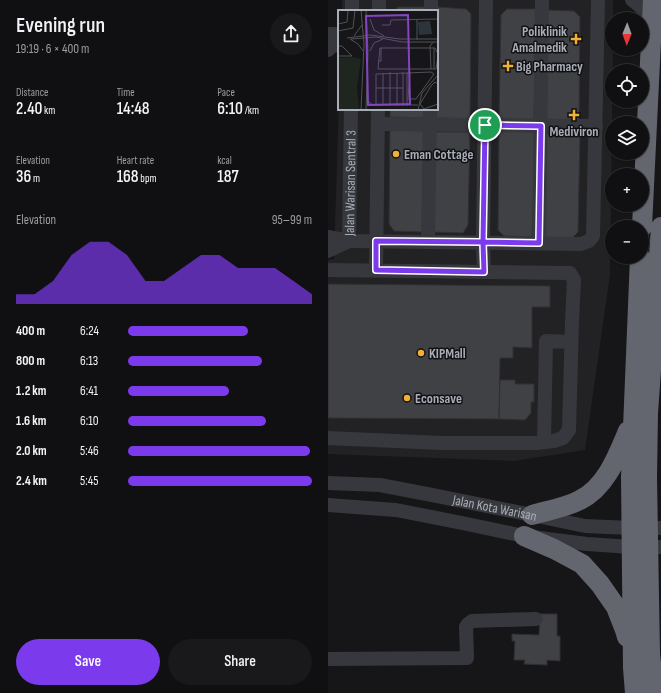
<!DOCTYPE html>
<html lang="en">
<head>
<meta charset="utf-8">
<style>
	:root { --surface:#101012; --page:#19191b; --text:#f1f3f6; --muted:#9c9d9f; --line:#303032; --accent:#7c3aed }
	body { margin:0; font-family:"Sofia Sans Condensed",sans-serif; background:var(--page); color:var(--text); height:100vh; display:flex; flex-direction:column; font-size:15px; white-space:nowrap }
	* { box-sizing:border-box; margin:0 }
	p { font-size:13px; color:var(--muted) }
	.icon { flex:none; width:22px; height:22px; fill:none; stroke:currentColor; stroke-width:2; stroke-linecap:round; stroke-linejoin:round }
	.map { position:relative; flex:1; overflow:hidden }
	.drawer { display:flex; flex-direction:column; background:var(--surface); width:328px }
	.drawer>* { flex:none }
	.needle { width:26px; rotate:181deg }
	.fabs { position:absolute; left:277px; top:12px; display:grid; gap:8px }
	.fabs a { display:grid; place-items:center; width:44px; height:44px; border-radius:50%; background:var(--surface); box-shadow:0 1px 3px #0004,0 0 0 1px var(--line); font-size:20px }
	.pin { position:absolute; display:grid; place-items:center; width:34px; height:34px; color:#fff; margin:-17px; border:2px solid #fff; border-radius:50%; box-shadow:0 1px 4px #0007 }
	.round { display:grid; place-items:center; flex:none; width:42px; height:42px; border-radius:21px; background:var(--page) }
	.headline { display:flex; align-items:center; justify-content:space-between; height:68px; padding:0 16px }
	h1 { font-size:22px; font-weight:600; line-height:30px }
	.metrics { display:grid; grid-template-columns:repeat(3,1fr); gap:6px; height:68px; padding:4px 16px }
	.metrics div { display:grid; align-content:center }
	.metrics b { font-size:17px; font-weight:600 }
	.metrics small { font-size:11px; font-weight:400 }
	.metrics p { font-size:11px }
	.chart { height:112px; padding:8px 16px }
	.chart p { display:flex; justify-content:space-between }
	.chart svg { width:100%; height:72px; margin-top:4px; fill:var(--accent); opacity:.7 }
	.button { display:flex; gap:8px; margin-top:auto; padding:8px 16px }
	.button a { flex:1; height:46px; border-radius:24px; background:var(--accent); color:#fff; font-size:16px; font-weight:600; line-height:46px; text-align:center }
	.button a+a { background:var(--page); color:var(--text) }
	ul { padding:0 16px; list-style:none; font-size:13px }
	li { display:grid; grid-template-columns:64px 48px 1fr; align-items:center; height:30px }
	li i { height:10px; border-radius:5px; background:var(--accent) }
	main { display:flex; flex:1; min-height:0 }
	.map>svg:first-child { display:block }
</style>
</head>
<body>
<main>
<section class="drawer">
<div class="headline"><div><h1>Evening run</h1><p>19:19 · 6 × 400 m</p></div><a class="round"><svg class="icon" aria-label="share" viewBox="0 0 24 24"><path d="M12 15V3M7 8l5-5 5 5M5 13v7h14v-7"/></svg></a></div>
<div class="metrics">
<div><p>Distance</p><b>2.40<small> km</small></b></div>
<div><p>Time</p><b>14:48</b></div>
<div><p>Pace</p><b>6:10<small> /km</small></b></div>
</div>
<div class="metrics">
<div><p>Elevation</p><b>36<small> m</small></b></div>
<div><p>Heart rate</p><b>168<small> bpm</small></b></div>
<div><p>kcal</p><b>187</b></div>
</div>
<div class="chart"><p><span>Elevation</span>95–99 m</p>
<svg viewBox="0 0 160 44" preserveAspectRatio="none"><path d="M0 44V38L10 38L20 30L30 14L40 6L50 6L60 14L70 30L80 30L90 22L100 14L110 14L120 22L130 22L140 22L150 30L160 38V44z"/></svg>
</div>
<ul>
<li><b>400 m</b>6:24<i style="width:65%"></i></li>
<li><b>800 m</b>6:13<i style="width:73%"></i></li>
<li><b>1.2 km</b>6:41<i style="width:55%"></i></li>
<li><b>1.6 km</b>6:10<i style="width:75%"></i></li>
<li><b>2.0 km</b>5:46<i style="width:99%"></i></li>
<li><b>2.4 km</b>5:45<i style="width:100%"></i></li>
</ul>
<div class="button"><a>Save</a><a>Share</a></div>
</section>
<div class="map">
<svg width="333" height="693" viewBox="0 0 333 693">
	<rect width="100%" height="100%" fill="#161618"/>
	<path fill="#222225" d="M14 0H285V19H284V49H285L282 274 257 450 186 461 0 454V260L6 259 11 96V109H109V11H14Z"/>
	<path fill="#404145" stroke="#303034" d="M70 7H99V11H67Z
		M109 7 138 9 143 14 142 119 107 118V109H109Z
		M179 9H208L206 120 171 119 173 15Z
		M217 10 246 11 252 17 251 121 216 120Z
		M62 109H98V118L62 117Z
		M62 130 98 131 95 232 66 231 61 224Z
		M171 131 208 132 204 237 176 236 170 230Z
		M106 132H142L140 225 135 233 105 232Z
		M215 133 252 134 250 232 244 238H215Z
		M0 284 222 286V307H204V348L185 347V358H172L171 419 0 418Z
		M172 380H187V384H206V402H203V413L197 420 171 419Z
		M212 614H229V636H232V661L219 660V665L196 664 197 660H186L187 641H184V634L211 635Z"/>
	<g fill="none" stroke-linecap="round" stroke-linejoin="round">
		<g stroke="#37383d" stroke-width="14">
			<path d="M304 0C313 6 319 13 324 23"/>
			<path d="M24 11V0"/>
			<path d="M51 11V0"/>
			<path d="M103 11V0"/>
			<path d="M0 34H11"/>
			<path d="M0 50 4 46 11 45"/>
			<path d="M50 124 268 126"/>
			<path d="M0 237 21 241 253 244 261 241 265 236 270 0"/>
			<path id="s1" d="M21 241 23 109"/>
			<path d="M100 242 102 109"/>
			<path d="M211 243 214 0"/>
			<path d="M0 251 21 241"/>
			<path d="M0 270 242 273 246 280 244 322 241 430 235 438 226 441 209 443H113L0 438"/>
			<path d="M48 270 50 109"/>
			<path d="M156 272 155 242 158 0"/>
			<path d="M216 442 218 341 243 342"/>
			<path id="s2" d="M0 483 52 485 99 494 204 515 257 526 303 528H333"/>
			<path d="M0 505 68 510 139 524 196 536 259 544 303 547H333"/>
			<path d="M0 659 139 658 138 627 140 624 144 621 208 619"/>
		</g>
		<path stroke="#63666e" stroke-width="20" d="M314 227 325 0
			M320 413 333 227
			M204 515C220 510 237 508 252 500 278 487 289 457 300 431
			M196 536 226 549 254 564 272 584 288 607 297 630 299 637
			M322 654 326 693
			M307 693 305 668 303 477 312 257"/>
		<path stroke="#63666e" stroke-width="20" d="M320 413 319 478 322 654"/>
	</g>
	<g fill="none" stroke-linecap="round" stroke-linejoin="round">
		<g stroke="#fff" stroke-width="8">
			<path id="route" d="M157 125 155 242 48 241V270L156 272 155 242 211 243 213 126 157 125"/>
		</g>
		<use href="#route" stroke="#7c3aed" stroke-width="5"/>
	</g>
	<g fill="#f2b134" stroke="#111113" stroke-width="1.5">
		<path d="M246 33h4v4h4v4h-4v4h-4v-4h-4v-4h4z"/>
		<path d="M178 60h4v4h4v4h-4v4h-4v-4h-4v-4h4z"/>
		<path d="M244 109h4v4h4v4h-4v4h-4v-4h-4v-4h4z"/>
		<circle cx="68" cy="154" r="4"/>
		<circle cx="93" cy="353" r="4"/>
		<circle cx="79" cy="398" r="4"/>
	</g>
	<g text-anchor="middle" dominant-baseline="central" stroke-width="3" stroke-linejoin="round" paint-order="stroke">
		<g font-size="14" font-weight="bold" fill="#a8adb8" stroke="#111113" text-anchor="start">
			<text x="239" y="31" text-anchor="end">Poliklinik<tspan x="239" dy="16">Amalmedik</tspan></text>
			<text x="188" y="66">Big Pharmacy</text>
			<text x="246" y="131" text-anchor="middle">Mediviron</text>
			<text x="76" y="154">Eman Cottage</text>
			<text x="101" y="353">KIPMall</text>
			<text x="87" y="398">Econsave</text>
		</g>
		<g font-size="14" fill="#a8adb8" stroke="#111113">
			<text stroke="none"><textPath href="#s1" startOffset="58">Jalan Warisan Sentral 3</textPath></text>
			<text stroke="none"><textPath href="#s2" startOffset="169">Jalan Kota Warisan</textPath></text>
		</g>
	</g>
	<g transform="translate(10 10)">
		<rect width="100" height="100" fill="#161618"/>
		<path d="M16 47 23 49 19 77 21 100H0V48Z" fill="#1e261f"/>
		<path d="M92 11 94 24 81 25 80 12Z" fill="#2c353c"/>
		<path fill="none" stroke="#505258" stroke-width="1" d="M32 9 36 20 46 26M79 10V30M0 14 9 12 10 0M44 15H52L53 10 100 9M0 21 15 18 17 0M16 26 24 15M9 28 32 25 62 29H100M12 29 20 34 25 41M13 29 38 27 64 32H100M0 36H4L14 46H0M96 38V59M32 41 36 33 45 29M100 44 97 38H42L40 59H98L100 45M40 51H43V38M93 59 92 36 95 32M52 62V96M65 62V96M45 63V95M59 63V96M69 63 93 62 96 64 78 89H69M69 63V96M100 74 97 72 93 76 82 94 86 99 100 94M38 78H65M70 88 72 62M31 92 35 95H80M38 95V64L70 63M23 100 26 34 23 0M28 100 30 42 28 0M80 100 84 83 100 65"/>
		<path fill="#8446be" fill-opacity="0.15" stroke="#8446be" stroke-width="2" d="M70 5 72 94 30 95 28 6Z"/>
		<rect width="100" height="100" fill="none" stroke="#a8adb8" stroke-width="2"/>
	</g>
</svg>
<div class="fabs">
<a><svg class="needle" viewBox="-14 -14 28 28"><path d="M0-13l5 13h-10z" fill="#e53935"/><path d="M0 13l5-13h-10z" fill="#9c9d9f"/></svg></a>
<a><svg class="icon" aria-label="locate" viewBox="0 0 24 24"><circle cx="12" cy="12" r="6"/><path d="M12 2v4M12 18v4M2 12h4M18 12h4"/></svg></a>
<a><svg class="icon" aria-label="layers" viewBox="0 0 24 24"><path d="M12 4l9 5-9 5-9-5zM3 14l9 5 9-5"/></svg></a>
<a>+</a>
<a>−</a>
</div>
<div class="pin" style="left:157px;top:125px;background:#1e9e55"><svg class="icon" aria-label="arrive" viewBox="0 0 24 24"><path d="M6 21V4h12l-3 4 3 4H6"/></svg></div>
</div>
</main>
</body>
</html>
